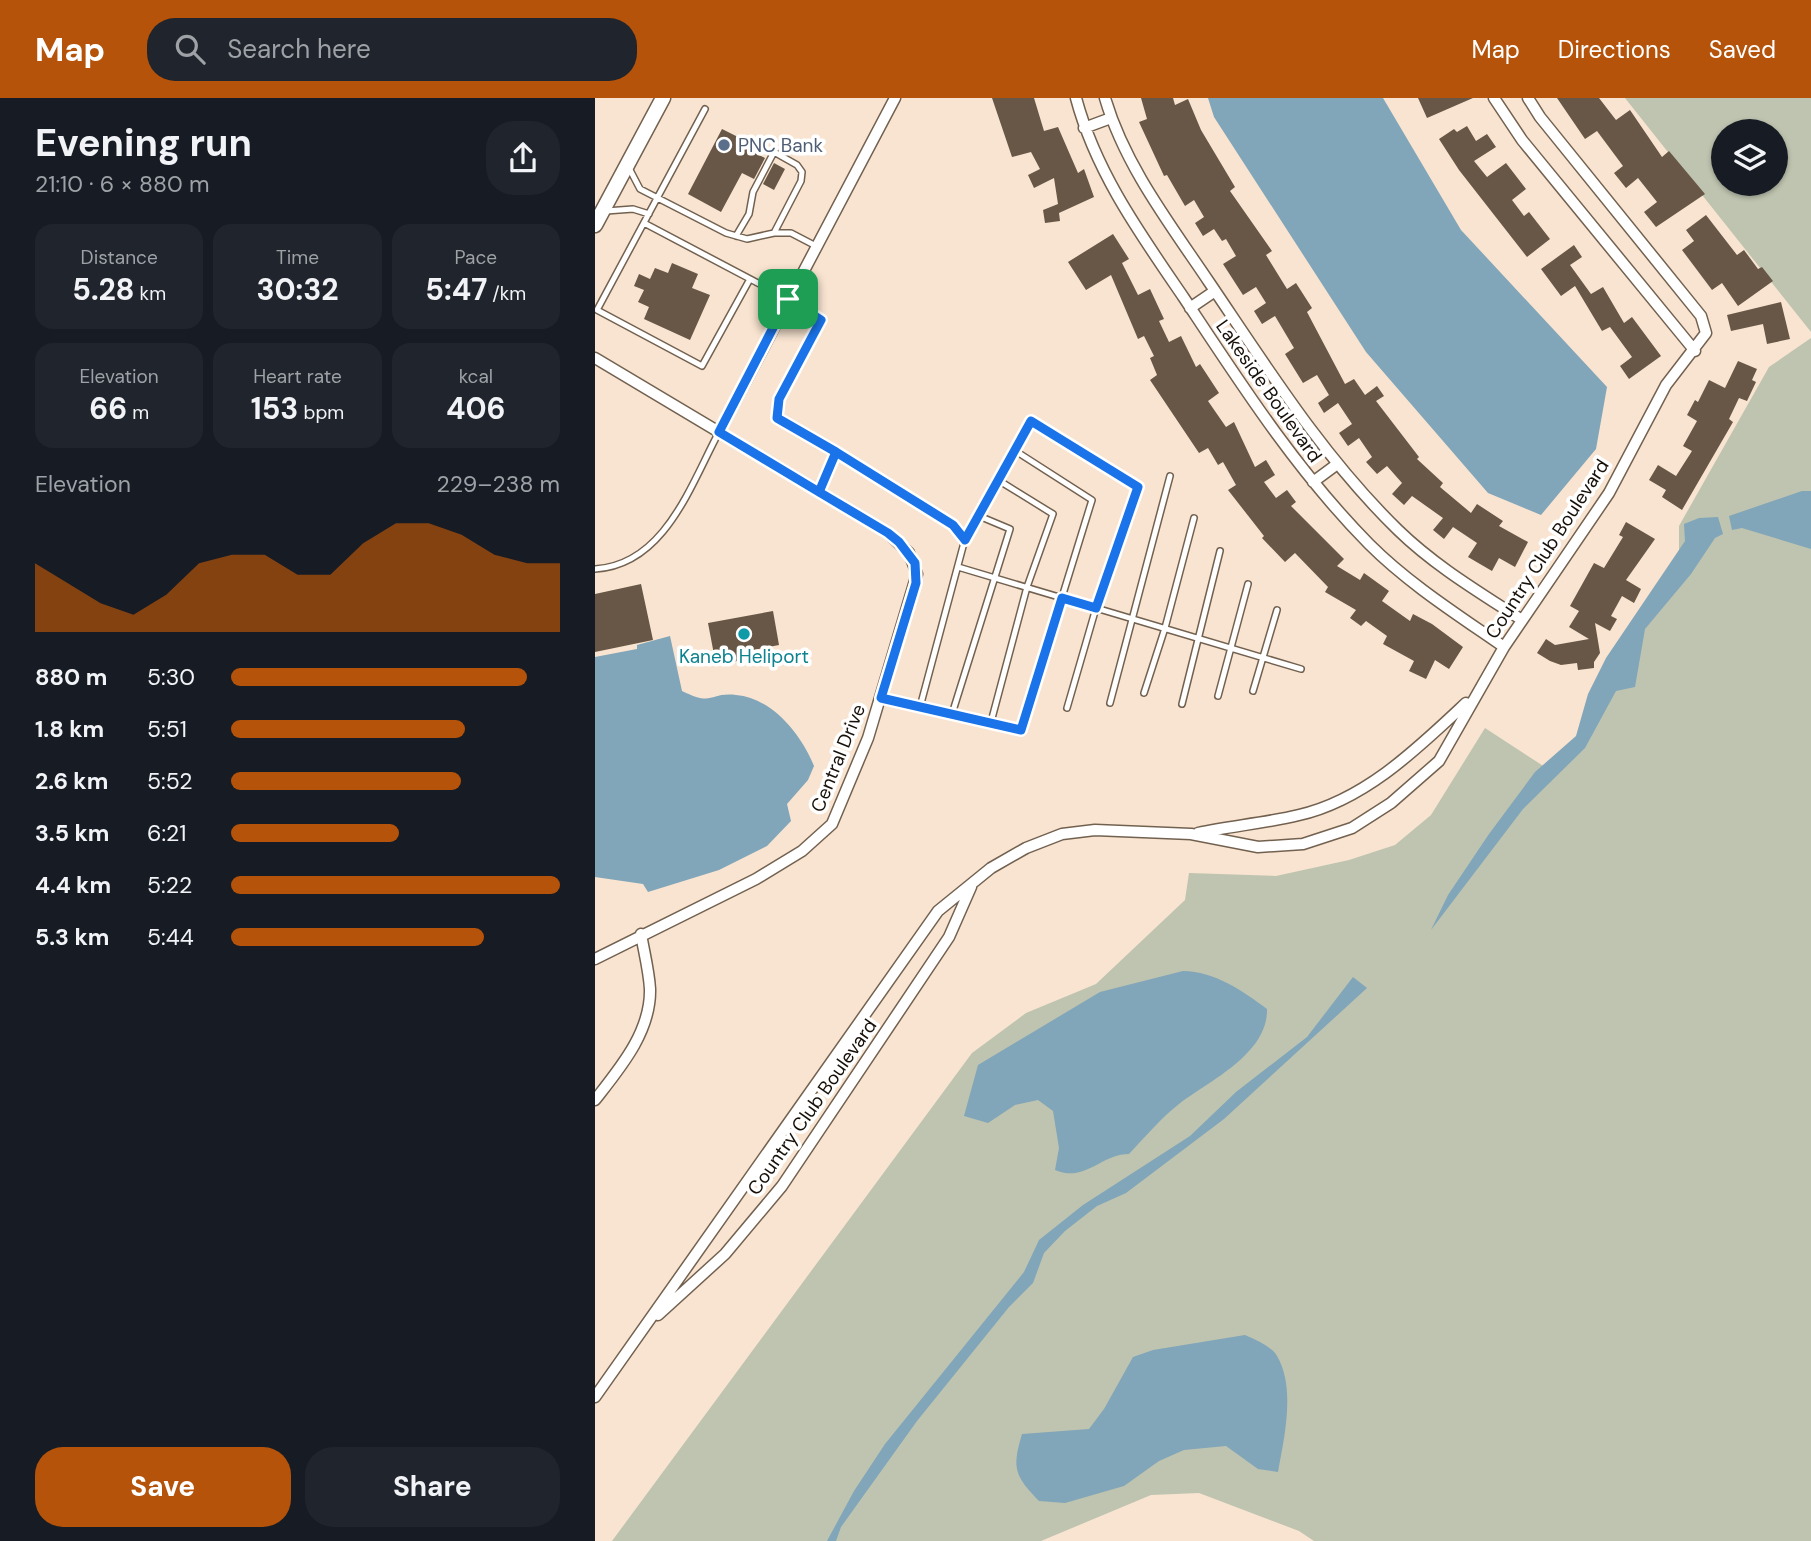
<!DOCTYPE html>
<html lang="en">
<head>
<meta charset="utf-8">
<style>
	:root { --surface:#171b24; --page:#20242c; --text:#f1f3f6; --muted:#9ea1a6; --accent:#b45309 }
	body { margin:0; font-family:"DM Sans",sans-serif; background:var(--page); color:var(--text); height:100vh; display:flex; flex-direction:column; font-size:26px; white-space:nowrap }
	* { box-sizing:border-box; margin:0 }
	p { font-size:23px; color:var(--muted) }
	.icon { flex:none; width:38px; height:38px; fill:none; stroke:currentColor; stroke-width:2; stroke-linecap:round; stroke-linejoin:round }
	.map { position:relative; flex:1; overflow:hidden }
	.details { display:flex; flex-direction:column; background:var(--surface); width:595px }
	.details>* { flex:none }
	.fabs { position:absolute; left:1116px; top:21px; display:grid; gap:14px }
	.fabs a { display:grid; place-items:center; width:77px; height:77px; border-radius:50%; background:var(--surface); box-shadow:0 2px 5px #0004; font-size:35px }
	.pin { position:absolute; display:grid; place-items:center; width:60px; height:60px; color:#fff; margin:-30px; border-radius:14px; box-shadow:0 4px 10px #0006 }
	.round { display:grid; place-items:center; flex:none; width:74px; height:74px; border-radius:28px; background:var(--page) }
	.overview { display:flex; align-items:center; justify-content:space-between; height:119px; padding:0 35px }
	h1 { font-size:38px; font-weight:700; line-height:52px }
	.stats { display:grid; grid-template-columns:repeat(3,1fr); gap:10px; height:119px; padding:7px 35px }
	.stats div { display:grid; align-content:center; border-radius:18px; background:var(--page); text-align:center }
	.stats b { font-size:30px; font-weight:700 }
	.stats small { font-size:19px; font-weight:400 }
	.stats p { font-size:19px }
	.chart { height:196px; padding:14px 35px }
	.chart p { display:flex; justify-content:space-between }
	.chart svg { width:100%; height:126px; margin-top:7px; fill:var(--accent); opacity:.7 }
	.primary-button { display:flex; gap:14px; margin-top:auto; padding:14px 35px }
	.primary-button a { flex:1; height:80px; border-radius:28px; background:var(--accent); color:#fff; font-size:28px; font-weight:700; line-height:80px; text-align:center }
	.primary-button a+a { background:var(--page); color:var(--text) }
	ul { padding:0 35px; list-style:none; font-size:23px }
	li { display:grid; grid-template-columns:112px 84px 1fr; align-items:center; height:52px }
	li i { height:18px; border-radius:9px; background:var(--accent) }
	header { display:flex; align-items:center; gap:42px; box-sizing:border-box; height:98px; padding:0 35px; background:var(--accent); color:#fff }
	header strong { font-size:33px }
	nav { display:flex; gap:38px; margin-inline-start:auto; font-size:24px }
	.search { width:490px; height:63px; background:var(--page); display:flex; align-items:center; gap:18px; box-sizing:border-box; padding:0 24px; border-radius:28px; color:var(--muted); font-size:26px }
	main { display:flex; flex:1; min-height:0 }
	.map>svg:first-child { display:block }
</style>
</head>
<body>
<header>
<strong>Map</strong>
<div class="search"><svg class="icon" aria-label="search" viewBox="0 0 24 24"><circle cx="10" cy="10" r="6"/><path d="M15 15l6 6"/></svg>Search here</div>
<nav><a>Map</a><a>Directions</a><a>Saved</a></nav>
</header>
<main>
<section class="details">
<div class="overview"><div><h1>Evening run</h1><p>21:10 · 6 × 880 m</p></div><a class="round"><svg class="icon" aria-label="share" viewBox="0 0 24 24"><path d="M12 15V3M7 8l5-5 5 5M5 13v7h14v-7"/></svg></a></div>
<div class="stats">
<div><p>Distance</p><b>5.28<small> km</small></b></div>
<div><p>Time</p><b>30:32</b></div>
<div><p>Pace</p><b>5:47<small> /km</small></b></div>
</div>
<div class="stats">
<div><p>Elevation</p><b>66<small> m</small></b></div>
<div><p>Heart rate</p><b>153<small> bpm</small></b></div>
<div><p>kcal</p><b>406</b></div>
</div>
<div class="chart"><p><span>Elevation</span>229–238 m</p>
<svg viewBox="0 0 160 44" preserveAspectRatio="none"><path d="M0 44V20L10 27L20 34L30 38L40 31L50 20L60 17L70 17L80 24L90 24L100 13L110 6L120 6L130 10L140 17L150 20L160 20V44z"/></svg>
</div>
<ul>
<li><b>880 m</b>5:30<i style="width:90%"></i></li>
<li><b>1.8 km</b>5:51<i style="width:71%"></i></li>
<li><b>2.6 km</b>5:52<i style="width:70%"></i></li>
<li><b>3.5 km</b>6:21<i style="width:51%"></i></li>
<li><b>4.4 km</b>5:22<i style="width:100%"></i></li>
<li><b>5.3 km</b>5:44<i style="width:77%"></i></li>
</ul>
<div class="primary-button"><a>Save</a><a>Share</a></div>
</section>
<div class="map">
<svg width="1216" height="1443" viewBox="0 0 1216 1443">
	<rect width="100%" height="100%" fill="#f8e4d0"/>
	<path fill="#bec4af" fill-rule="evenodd" d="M1030 0H1216V234ZM1129 33H1181V86H1129Z
		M1216 240V1443H719L704 1433 604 1395 556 1397 446 1443H17L377 955 431 915 501 886 590 802 594 775 681 778 754 762 800 747 836 717 890 630 956 673 991 636 1084 463V428L1174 269Z"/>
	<path fill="#81a5b9" d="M613 0H788L866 132 1012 289 1001 351 946 417 893 395 771 254 619 19Z
		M1207 393H1216V451L1147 430 1137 432 1134 418Z
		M1123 419 1128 436 1120 440 1096 476 1050 531 1040 589 1021 593 990 650 928 711 836 832 853 797 894 736 940 674 981 638 993 596 1011 560 1090 443 1089 426 1104 420Z
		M75 538 87 593C119 609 114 594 141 597 177 600 206 636 219 668L213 682 192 706 196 723 172 748 124 772 53 794 48 786 0 779V559L42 551V547Z
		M588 873C619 873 648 893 672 911 673 956 614 983 584 1006 566 1020 550 1039 534 1056 506 1056 490 1085 460 1072L464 1050 458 1013 443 1002 420 1007 393 1025 369 1018 383 967 505 894Z
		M758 879 772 890 629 1021 531 1095 502 1108 470 1133 449 1155 438 1185 414 1209 322 1323 246 1429 241 1443H232L259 1393 290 1346 429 1174 444 1142 488 1107 595 1038 641 994 712 939Z
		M650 1237C661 1242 676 1248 682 1258 701 1290 689 1341 683 1374L663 1371 631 1348 589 1352 564 1363 529 1388 470 1405 444 1403C419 1377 417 1370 427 1336L494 1331 509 1311 538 1259 558 1252Z"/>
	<path fill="#685746" d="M397 0H439L449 33 463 29 483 75 489 71 499 99 464 115 465 123 450 125 448 112 463 106 459 80 439 90 433 77 445 71 436 54 417 59Z
		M546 0H578L580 7 593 1 606 32 640 89 635 93 677 153 671 157 692 191 701 185 717 210 712 214 750 286 759 281 770 297 782 288 789 298 781 303 824 359 822 361 848 385 845 389 876 415 882 406 908 423 904 428 933 444 920 469 904 460 897 473 873 459 882 445 858 429 849 441 838 432 848 420 817 398 809 407 797 396 807 385 792 368 782 376 771 364 777 359 764 340 753 348 744 335 757 326 743 305 729 315 723 305 734 297 722 277 708 285 690 256 699 250 680 218 667 226 659 213 671 205 661 189 648 197 628 166 641 158 631 141 627 143 619 131 608 138 600 125 609 119 599 102 590 108 572 77 569 78 544 24 552 21Z
		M823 0H878L832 20Z
		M962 0H1004L1021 22 1035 12 1067 59 1074 53 1110 96 1061 129 1049 114 1062 104 1043 80 1031 90 1019 75 1028 68 1002 33 990 41Z
		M872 28 881 43 892 36 901 49 879 63 892 79 911 65 931 91 917 102 929 118 934 114 955 141 932 159 864 72 844 41 859 31 862 34Z
		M127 31 161 48 158 54 170 60 159 81 147 75 126 114 93 96Z
		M179 65 190 71 179 92 168 86Z
		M1111 117 1142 157 1149 152 1163 171 1167 169 1178 183 1143 208 1127 185 1117 192 1087 152 1099 143 1091 132Z
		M518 136 534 161 527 165 543 197 555 191 569 221 564 223 574 244 586 238 601 269 605 266 624 295 613 303 631 329 639 324 660 369 671 362 680 377 669 384 681 400 692 392 701 404 696 408 749 461 742 468 765 482 769 475 794 493 787 503 815 523 818 516 837 526 868 549 854 571 840 562 831 581 814 573 819 563 788 546 792 538 771 523 766 528 755 520 761 512 730 494 733 489 700 455 690 464 667 440 669 438 633 392 641 387 628 364 623 367 613 350 604 355 555 282 562 277 555 260 559 258 549 238 543 241 516 177 491 192 473 164Z
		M979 147 987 159 975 167 996 196 1008 189 1029 225 1037 219 1066 258 1034 281 1025 268 1037 259 1015 229 1007 233 980 188 966 198 946 171Z
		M77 165 103 176 97 190 115 197 95 242 49 221 54 209 43 204 49 192 39 188 44 176 55 181 60 170 73 175Z
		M1186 204 1195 241 1172 246 1168 226 1136 233 1132 217Z
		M1143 263 1162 271 1157 282 1161 284 1152 303 1144 300 1134 321 1138 324 1087 412 1067 399 1071 392 1054 382 1063 367 1081 378 1097 353 1088 348 1102 323 1092 317 1100 302 1103 304 1114 282 1130 290Z
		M1031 424 1060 441 1031 482 1046 491 1039 505 1027 498 1016 518 1022 521 1015 533 1000 525 1005 555 999 564V570L983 572 982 565 966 567 955 563 942 555 951 541 960 547 994 541 974 529 984 513 975 508 999 465 1009 470 1028 439 1024 437Z
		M46 486 58 542 0 554V496Z
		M178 513 184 547 158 552 159 560 121 567 113 525Z"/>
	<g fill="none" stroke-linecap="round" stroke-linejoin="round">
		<g stroke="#736150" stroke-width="8">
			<path id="lane" d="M110 11 2 212 107 268 155 181
				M34 70 45 91 131 135 152 141 179 135H196L221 148
				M11 113 38 111 54 116
				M49 125 193 201 226 222 185 301 182 320 241 354 224 394
				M141 138 154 116 158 94 179 54 202 67 207 74 206 83 179 135
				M241 354 358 427 370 441 325 609 286 600
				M370 441 436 323 543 389 501 510 472 610
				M363 469 706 571
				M0 471C70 467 96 386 124 334
				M658 593 682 512
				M549 595 570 530 599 420
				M623 598 653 486
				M515 605 575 378
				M587 606 625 453
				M325 609 396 624 432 489 458 416 403 382
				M357 616 415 431 384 418
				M396 624 426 632 497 402 419 352"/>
		</g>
		<g stroke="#736150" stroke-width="13">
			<path id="street" d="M481 0C501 75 546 137 589 200 646 286 701 372 774 446 814 486 863 517 909 549
				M510 0C530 68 575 126 614 184 673 271 728 359 803 432 840 468 884 494 927 522
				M899 0 927 42 1100 253
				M489 30 516 20
				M595 210 620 193
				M0 260 293 435 314 455 322 476 273 640 237 726 207 753 161 781 0 861
				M124 334 300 0
				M718 384 741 367
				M603 735C636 728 671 725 704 717 770 702 823 650 871 605
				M0 1002C25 970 56 934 55 891 54 873 49 854 46 836
				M63 1217 130 1156 187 1088 354 839 376 789
				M0 1299 343 813 396 770 431 750 467 736 500 732 596 736 663 749 708 746 757 730 796 705 844 663 909 549 1014 395 1071 287 1111 235 1106 218 945 19 933 0"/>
		</g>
		<g stroke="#736150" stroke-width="17">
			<path id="secondary" d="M0 127 68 0"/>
		</g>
		<use href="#lane" stroke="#fff" stroke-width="5"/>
		<use href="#street" stroke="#fff" stroke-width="10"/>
		<use href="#secondary" stroke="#fff" stroke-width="14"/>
	</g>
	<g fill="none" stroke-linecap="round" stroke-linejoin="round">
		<g stroke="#fff" stroke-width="14">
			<path id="route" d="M193 201 226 222 184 301 182 320 241 354 224 394 293 435 304 444 320 465 321 485 286 600 426 632 467 500 501 510 543 389 436 323 370 442 358 427 241 354 224 394 124 334 193 201"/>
		</g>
		<use href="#route" stroke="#1a73e8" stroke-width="9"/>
	</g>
	<circle fill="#5c6f8a" stroke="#fff" stroke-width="2.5" cx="129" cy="47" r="7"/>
	<circle fill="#0f9aa8" stroke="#fff" stroke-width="2.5" cx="149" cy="536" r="7"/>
	<g text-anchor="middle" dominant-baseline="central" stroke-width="7" stroke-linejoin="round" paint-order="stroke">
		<g font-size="19" fill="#4e5e75" stroke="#fff" text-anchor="start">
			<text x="143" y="47">PNC Bank</text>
		</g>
		<g font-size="19" fill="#171009" stroke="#fff">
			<text transform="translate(674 293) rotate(55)">Lakeside Boulevard</text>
			<text transform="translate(952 451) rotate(-57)">Country Club Boulevard</text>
			<text transform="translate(243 660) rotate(-68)">Central Drive</text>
			<text transform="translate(217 1009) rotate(-55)">Country Club Boulevard</text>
		</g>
		<g font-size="19" fill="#0d838f" stroke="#fff">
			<text x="149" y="558">Kaneb Heliport</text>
		</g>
	</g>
</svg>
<div class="fabs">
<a><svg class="icon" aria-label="layers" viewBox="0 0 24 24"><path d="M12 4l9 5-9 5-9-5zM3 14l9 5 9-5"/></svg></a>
</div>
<div class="pin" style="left:193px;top:201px;background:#1e9e55"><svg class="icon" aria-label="arrive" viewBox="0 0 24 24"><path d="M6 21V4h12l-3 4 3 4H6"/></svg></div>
</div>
</main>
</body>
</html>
